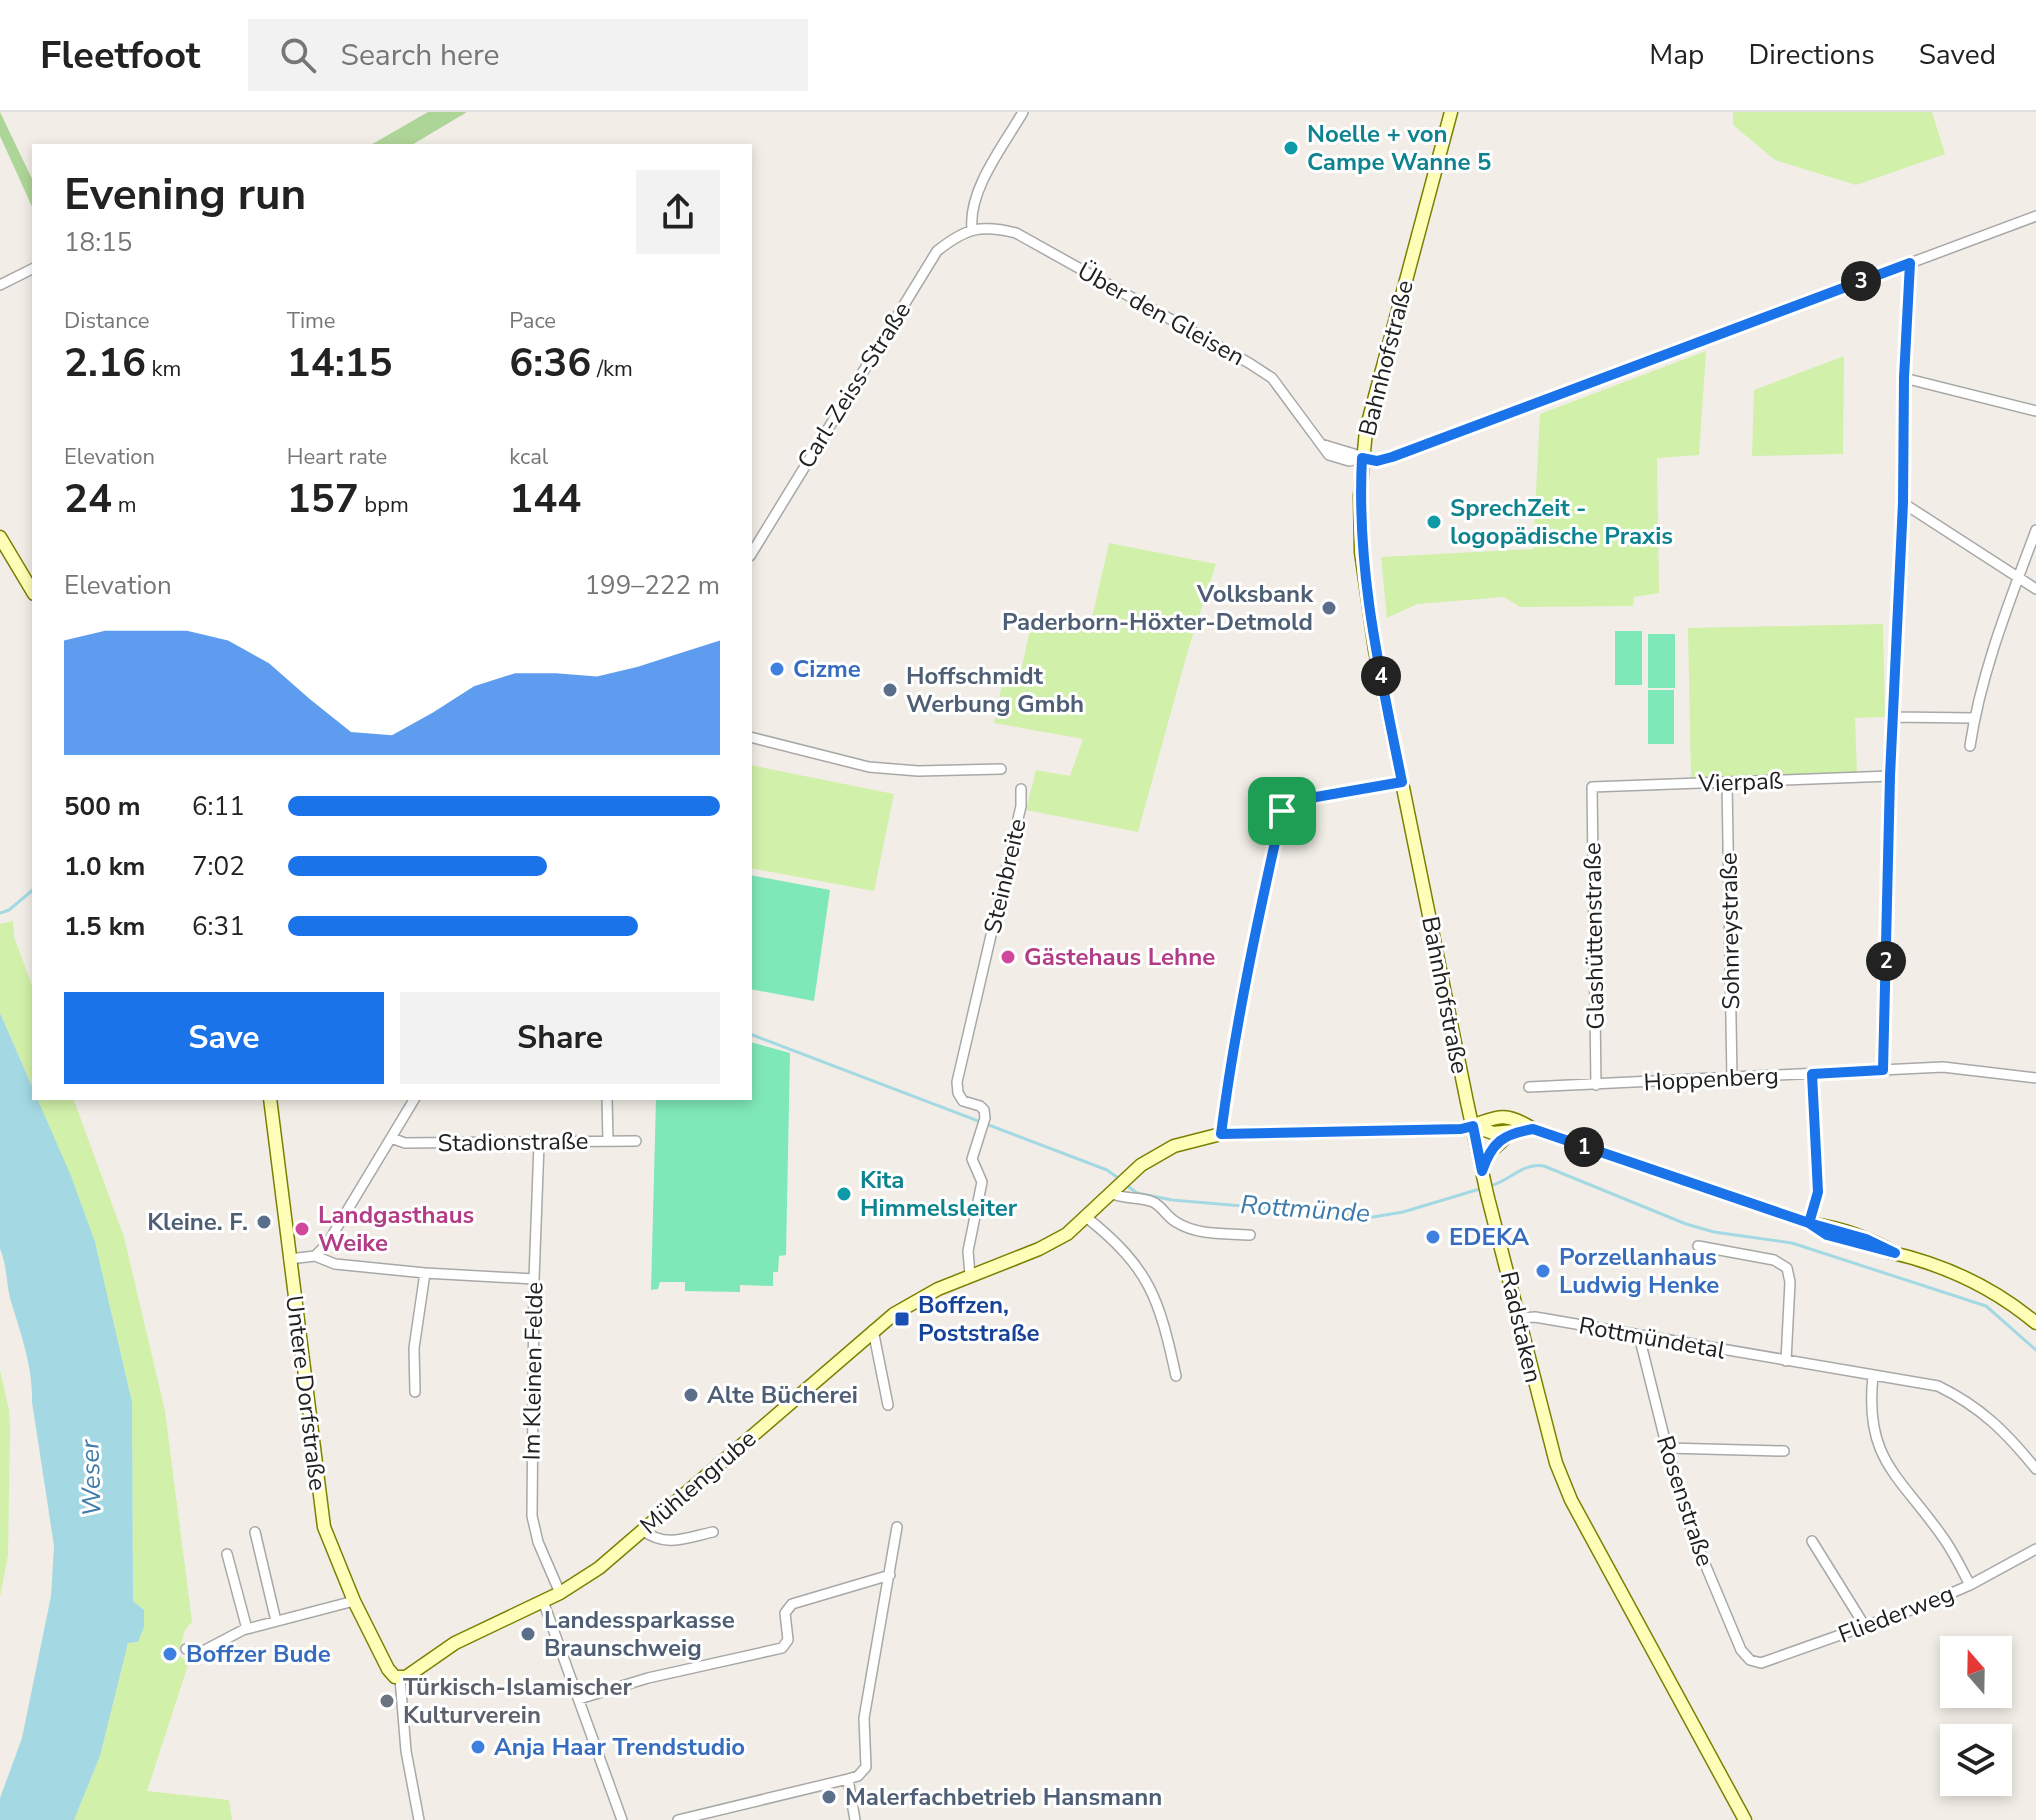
<!DOCTYPE html>
<html lang="en">
<head>
<meta charset="utf-8">
<style>
	:root { --surface:#fff; --page:#f2f2f2; --text:#222; --muted:#767676; --line:#e0e0e0; --accent:#1a73e8 }
	body { margin:0; font-family:"Nunito Sans",sans-serif; background:var(--page); color:var(--text); height:100vh; display:flex; flex-direction:column; font-size:30px; white-space:nowrap }
	* { box-sizing:border-box; margin:0 }
	p { font-size:26px; color:var(--muted) }
	.icon { flex:none; width:44px; height:44px; fill:none; stroke:currentColor; stroke-width:2; stroke-linecap:round; stroke-linejoin:round }
	.map { position:relative; flex:1; overflow:hidden }
	.drawer { position:absolute; left:32px; top:32px; width:720px; height:956px; display:flex; flex-direction:column; background:var(--surface); border-radius:0px; box-shadow:0 4px 12px #0003 }
	.drawer>* { flex:none }
	.needle { width:52px; rotate:340deg }
	.fabs { position:absolute; left:1940px; top:1524px; display:grid; gap:16px }
	.fabs a { display:grid; place-items:center; width:72px; height:72px; border-radius:0px; background:var(--surface); box-shadow:0 4px 12px #0003; font-size:40px }
	.pin { position:absolute; display:grid; place-items:center; width:68px; height:68px; color:#fff; margin:-34px; border-radius:16px; box-shadow:0 4px 12px #0006 }
	.km { position:absolute; width:40px; height:40px; margin:-20px; border-radius:50%; background:#222; color:#fff; font-size:22px; line-height:40px; text-align:center }
	.round { display:grid; place-items:center; flex:none; width:84px; height:84px; border-radius:0px; background:var(--page) }
	.head { display:flex; align-items:center; justify-content:space-between; height:136px; padding:0 32px }
	h1 { font-size:44px; font-weight:700; line-height:60px }
	.stats { display:grid; grid-template-columns:repeat(3,1fr); gap:12px; height:136px; padding:8px 32px }
	.stats div { display:grid; align-content:center }
	.stats b { font-size:40px; font-weight:700 }
	.stats small { font-size:22px; font-weight:400 }
	.stats p { font-size:22px }
	.chart { height:224px; padding:16px 32px }
	.chart p { display:flex; justify-content:space-between }
	.chart svg { width:100%; height:144px; margin-top:8px; fill:var(--accent); opacity:.7 }
	.cta { display:flex; gap:16px; margin-top:auto; padding:16px 32px }
	.cta a { flex:1; height:92px; border-radius:0px; background:var(--accent); color:#fff; font-size:32px; font-weight:700; line-height:92px; text-align:center }
	.cta a+a { background:var(--page); color:var(--text) }
	ul { padding:0 32px; list-style:none; font-size:26px }
	li { display:grid; grid-template-columns:128px 96px 1fr; align-items:center; height:60px }
	li i { height:20px; border-radius:10px; background:var(--accent) }
	header { display:flex; align-items:center; gap:48px; box-sizing:border-box; height:112px; padding:0 40px; background:var(--surface); border-bottom:2px solid var(--line) }
	header strong { font-size:38px }
	nav { display:flex; gap:44px; margin-inline-start:auto; font-size:28px }
	.search { width:560px; height:72px; background:var(--page); display:flex; align-items:center; gap:20px; box-sizing:border-box; padding:0 28px; border-radius:0px; color:var(--muted); font-size:30px }
	.map>svg:first-child { display:block }
</style>
</head>
<body>
<header>
<strong>Fleetfoot</strong>
<div class="search"><svg class="icon" aria-label="search" viewBox="0 0 24 24"><circle cx="10" cy="10" r="6"/><path d="M15 15l6 6"/></svg>Search here</div>
<nav><a>Map</a><a>Directions</a><a>Saved</a></nav>
</header>
<div class="map">
<svg width="2036" height="1708" viewBox="0 0 2036 1708">
	<rect width="100%" height="100%" fill="#f2eee7"/>
	<path fill="#d1f0a9" d="M1733 0H1932L1945 42 1856 73 1775 48 1733 13Z
		M1706 239 1699 343 1657 346 1659 481 1634 485 1633 494 1520 495 1504 485 1417 492 1387 506 1381 445 1533 437 1540 302Z
		M1844 244 1843 342 1752 344 1754 278Z
		M1109 431 1216 452 1188 538 1138 720 1026 698 1036 658 1070 664 1083 627 994 611 1002 572 1018 574 1033 502 1090 515Z
		M1883 512 1885 605 1855 606 1857 662 1691 666 1688 516Z
		M750 653 894 682 874 779 750 756Z
		M13 809 14 825 34 879V979L0 901V812Z
		M37 986H73L124 1125 165 1299 192 1510 185 1518 178 1543 189 1550 147 1679 229 1688 232 1708H74L100 1644 128 1531 138 1530 144 1515V1498L133 1489 132 1290 95 1130Z
		M0 1258 9 1298 10 1319 8 1443 0 1485Z"/>
	<path fill="#aed598" d="M0 0 34 71V99L0 24Z
		M428 0H467L410 34H369Z"/>
	<path fill="#7fe8b9" d="M1615 519H1642V573H1615Z
		M1648 522H1675V576H1648Z
		M1648 578H1674V632H1648Z
		M750 763 830 778 814 889 750 877Z
		M750 930 790 941 786 1143 779 1144 778 1160H773V1174L740 1173V1180L685 1179V1170H660L658 1177 651 1178 656 986H750Z"/>
	<path fill="#a4d9e3" d="M0 901 34 979V986H37L71 1064 95 1130 132 1290 133 1489 144 1498V1515L138 1530 128 1531 100 1644 74 1708H0V1686L22 1626 51 1484 54 1434 32 1290C33 1253 20 1220 10 1186 6 1169 7 1153 0 1137Z"/>
	<g fill="none" stroke-linecap="round" stroke-linejoin="round">
		<path stroke="#a4d9e3" stroke-width="3" d="M0 801 9 798 34 777
			M750 922 1107 1058 1121 1068
			M1126 1073 1137 1081 1172 1088 1373 1105 1403 1100 1483 1076
			M1490 1074C1510 1069 1523 1050 1544 1054L1686 1112 1714 1120 1792 1131 1986 1194 2036 1238"/>
		<g stroke="#a8a8a8" stroke-width="12">
			<path id="street" d="M972 117C968 78 1004 33 1023 0
				M0 173 34 156
				M1904 266 2036 299
				M1321 332 1377 349 1392 345 2036 104
				M1903 391 2036 477
				M750 444 937 139C966 116 981 112 1016 121L1249 251 1272 266 1329 343 1349 349 1362 346
				M1893 605 1974 606
				M750 625 869 655 918 659 1001 657
				M1970 634C1981 560 2010 488 2036 418
				M1727 671 1732 967
				M1883 958 1890 664 1903 391 1904 266 1910 151
				M1596 973 1592 675 1890 664
				M1529 975 1943 955 2036 966
				M607 986 608 1029
				M1221 1022C1235 913 1258 806 1282 699L1293 689 1402 670
				M391 1026 405 1031 636 1029
				M539 1032 534 1167 532 1404 538 1430 560 1481
				M1110 1081C1124 1088 1140 1084 1153 1090 1162 1094 1167 1105 1176 1110 1198 1124 1226 1121 1250 1123
				M1086 1105C1150 1156 1159 1186 1176 1264
				M1809 1111 1818 1080 1812 962
				M1698 1134 1774 1148 1787 1156 1790 1170 1786 1249
				M315 1144 335 1152 425 1161 534 1167
				M289 1147 315 1144 327 1132 415 986
				M970 1163 968 1139 982 1070 972 1047 985 1006 984 998 980 994 963 989 958 981 957 970 1021 694V677
				M1519 1206 1535 1205 1938 1274C1981 1295 2006 1320 2036 1357
				M873 1218 888 1293
				M1639 1224 1667 1336 1692 1421 1741 1538 1750 1548 1761 1551 1922 1494 1970 1473 2036 1437
				M1873 1264C1864 1347 1899 1363 1942 1424 1953 1439 1961 1456 1970 1473
				M415 1280 414 1236 425 1161
				M1667 1336 1784 1339
				M642 1418C666 1436 685 1426 713 1420
				M255 1420 276 1509
				M1812 1429 1866 1516
				M227 1442 247 1517
				M543 1489 622 1708
				M186 1537 203 1539 243 1518 354 1489
				M400 1566 406 1639 419 1708
				M579 1587 648 1566 782 1536 788 1528 785 1501 792 1492 890 1463
				M678 1708 848 1667
				M855 1708 848 1667 858 1664 866 1655 864 1606 897 1415"/>
		</g>
		<g stroke="#7b8000" stroke-width="15">
			<path id="secondary" d="M1451 0 1366 318 1360 384 1361 440 1375 538 1467 990 1487 1082 1556 1351 1571 1388 1745 1708
				M0 425 34 482
				M270 986 324 1415 354 1489 388 1557 395 1565H406L455 1531 560 1481 599 1456 894 1202 938 1177 1039 1137 1067 1122 1141 1053 1174 1034 1221 1022 1461 1017C1493 1009 1499 995 1533 1017L1812 1112C1841 1116 1869 1126 1895 1141
				M1473 1014 1493 1021 1533 1017
				M1482 1059 1489 1041 1511 1021
				M1889 1140C1943 1152 1994 1176 2036 1211"/>
		</g>
		<use href="#street" stroke="#fff" stroke-width="9"/>
		<use href="#secondary" stroke="#fffeb8" stroke-width="12"/>
	</g>
	<g fill="none" stroke-linecap="round" stroke-linejoin="round">
		<g stroke="#fff" stroke-width="16">
			<path id="route" d="M1282 699C1258 806 1235 913 1221 1022L1461 1017 1473 1014 1482 1059C1492 1030 1503 1022 1533 1017L1809 1111 1827 1123 1895 1141 1866 1127 1809 1111 1818 1080 1812 962 1883 958 1890 664 1903 391 1904 266 1910 151 1392 345 1377 349 1362 346C1356 459 1380 560 1402 670L1293 689 1282 699"/>
		</g>
		<use href="#route" stroke="#1a73e8" stroke-width="10"/>
	</g>
	<g fill="#0f9aa8" stroke="#fff" stroke-width="3">
		<circle cx="1291" cy="36" r="8"/>
		<circle cx="1434" cy="410" r="8"/>
		<circle cx="844" cy="1082" r="8"/>
	</g>
	<g fill="#5c6f8a" stroke="#fff" stroke-width="3">
		<circle cx="1329" cy="496" r="8"/>
		<circle cx="890" cy="578" r="8"/>
		<circle cx="264" cy="1110" r="8"/>
		<circle cx="691" cy="1283" r="8"/>
		<circle cx="528" cy="1522" r="8"/>
		<circle cx="829" cy="1685" r="8"/>
	</g>
	<g fill="#3f7fe0" stroke="#fff" stroke-width="3">
		<circle cx="777" cy="557" r="8"/>
		<circle cx="1433" cy="1125" r="8"/>
		<circle cx="1543" cy="1159" r="8"/>
		<circle cx="170" cy="1542" r="8"/>
		<circle cx="478" cy="1635" r="8"/>
	</g>
	<g fill="#d1479c" stroke="#fff" stroke-width="3">
		<circle cx="1008" cy="845" r="8"/>
		<circle cx="302" cy="1117" r="8"/>
	</g>
	<rect fill="#1a4fb4" stroke="#fff" stroke-width="3" x="894" y="1199" width="16" height="16" rx="4"/>
	<circle fill="#6b7280" stroke="#fff" stroke-width="3" cx="387" cy="1589" r="8"/>
	<g text-anchor="middle" dominant-baseline="central" stroke-width="6" stroke-linejoin="round" paint-order="stroke">
		<g font-size="24" font-weight="bold" fill="#0d838f" stroke="#fff" text-anchor="start">
			<text x="1307" y="22">Noelle + von<tspan x="1307" dy="28">Campe Wanne 5</tspan></text>
			<text x="1450" y="396">SprechZeit -<tspan x="1450" dy="28">logopädische Praxis</tspan></text>
			<text x="860" y="1068">Kita<tspan x="860" dy="28">Himmelsleiter</tspan></text>
		</g>
		<g font-size="24" fill="#212121" stroke="#fff">
			<text transform="translate(1161 202) rotate(29)">Über den Gleisen</text>
			<text transform="translate(1386 246) rotate(-76)">Bahnhofstraße</text>
			<text transform="translate(854 273) rotate(-58)">Carl-Zeiss-Straße</text>
			<text transform="translate(1741 670) rotate(-2)">Vierpaß</text>
			<text transform="translate(1005 764) rotate(-77)">Steinbreite</text>
			<text transform="translate(1730 819) rotate(-91)">Sohnreystraße</text>
			<text transform="translate(1594 824) rotate(-91)">Glashüttenstraße</text>
			<text transform="translate(1445 883) rotate(79)">Bahnhofstraße</text>
			<text transform="translate(1711 967) rotate(-3)">Hoppenberg</text>
			<text transform="translate(513 1030) rotate(-1)">Stadionstraße</text>
			<text transform="translate(1521 1215) rotate(77)">Radstaken</text>
			<text transform="translate(1652 1226) rotate(10)">Rottmündetal</text>
			<text transform="translate(533 1259) rotate(-89)">Im Kleinen Felde</text>
			<text transform="translate(306 1281) rotate(83)">Untere Dorfstraße</text>
			<text transform="translate(698 1370) rotate(-41)">Mühlengrube</text>
			<text transform="translate(1685 1389) rotate(72)">Rosenstraße</text>
			<text transform="translate(1896 1502) rotate(-21)">Fliederweg</text>
		</g>
		<g font-size="24" font-weight="bold" fill="#4e5e75" stroke="#fff" text-anchor="start">
			<text x="1313" y="482" text-anchor="end">Volksbank<tspan x="1313" dy="28">Paderborn-Höxter-Detmold</tspan></text>
			<text x="906" y="564">Hoffschmidt<tspan x="906" dy="28">Werbung Gmbh</tspan></text>
			<text x="248" y="1110" text-anchor="end">Kleine. F.</text>
			<text x="707" y="1283">Alte Bücherei</text>
			<text x="544" y="1508">Landessparkasse<tspan x="544" dy="28">Braunschweig</tspan></text>
			<text x="845" y="1685">Malerfachbetrieb Hansmann</text>
		</g>
		<g font-size="24" font-weight="bold" fill="#366cbe" stroke="#fff" text-anchor="start">
			<text x="793" y="557">Cizme</text>
			<text x="1449" y="1125">EDEKA</text>
			<text x="1559" y="1145">Porzellanhaus<tspan x="1559" dy="28">Ludwig Henke</tspan></text>
			<text x="186" y="1542">Boffzer Bude</text>
			<text x="494" y="1635">Anja Haar Trendstudio</text>
		</g>
		<g font-size="24" font-weight="bold" fill="#b23c85" stroke="#fff" text-anchor="start">
			<text x="1024" y="845">Gästehaus Lehne</text>
			<text x="318" y="1103">Landgasthaus<tspan x="318" dy="28">Weike</tspan></text>
		</g>
		<g font-size="24" font-weight="bold" fill="#164399" stroke="#fff" text-anchor="start">
			<text x="918" y="1193">Boffzen,<tspan x="918" dy="28">Poststraße</tspan></text>
		</g>
		<g font-size="24" font-weight="bold" fill="#5b616d" stroke="#fff" text-anchor="start">
			<text x="403" y="1575">Türkisch-Islamischer<tspan x="403" dy="28">Kulturverein</tspan></text>
		</g>
		<g font-size="26" font-style="italic" fill="#3e7baa" stroke="#fff">
			<text transform="translate(1305 1097) rotate(4)">Rottmünde</text>
			<text transform="translate(91 1366) rotate(-92)">Weser</text>
		</g>
	</g>
</svg>
<div class="fabs">
<a><svg class="needle" viewBox="-14 -14 28 28"><path d="M0-13l5 13h-10z" fill="#e53935"/><path d="M0 13l5-13h-10z" fill="#767676"/></svg></a>
<a><svg class="icon" aria-label="layers" viewBox="0 0 24 24"><path d="M12 4l9 5-9 5-9-5zM3 14l9 5 9-5"/></svg></a>
</div>
<div class="pin" style="left:1282px;top:699px;background:#1e9e55"><svg class="icon" aria-label="arrive" viewBox="0 0 24 24"><path d="M6 21V4h12l-3 4 3 4H6"/></svg></div>
<b class="km" style="left:1584px;top:1035px">1</b>
<b class="km" style="left:1886px;top:849px">2</b>
<b class="km" style="left:1861px;top:169px">3</b>
<b class="km" style="left:1381px;top:564px">4</b>
<section class="drawer">
<div class="head"><div><h1>Evening run</h1><p>18:15</p></div><a class="round"><svg class="icon" aria-label="share" viewBox="0 0 24 24"><path d="M12 15V3M7 8l5-5 5 5M5 13v7h14v-7"/></svg></a></div>
<div class="stats">
<div><p>Distance</p><b>2.16<small> km</small></b></div>
<div><p>Time</p><b>14:15</b></div>
<div><p>Pace</p><b>6:36<small> /km</small></b></div>
</div>
<div class="stats">
<div><p>Elevation</p><b>24<small> m</small></b></div>
<div><p>Heart rate</p><b>157<small> bpm</small></b></div>
<div><p>kcal</p><b>144</b></div>
</div>
<div class="chart"><p><span>Elevation</span>199–222 m</p>
<svg viewBox="0 0 160 44" preserveAspectRatio="none"><path d="M0 44V9L10 6L20 6L30 6L40 9L50 16L60 27L70 37L80 38L90 31L100 23L110 19L120 19L130 20L140 17L150 13L160 9V44z"/></svg>
</div>
<ul>
<li><b>500 m</b>6:11<i style="width:100%"></i></li>
<li><b>1.0 km</b>7:02<i style="width:60%"></i></li>
<li><b>1.5 km</b>6:31<i style="width:81%"></i></li>
</ul>
<div class="cta"><a>Save</a><a>Share</a></div>
</section>
</div>
</body>
</html>
